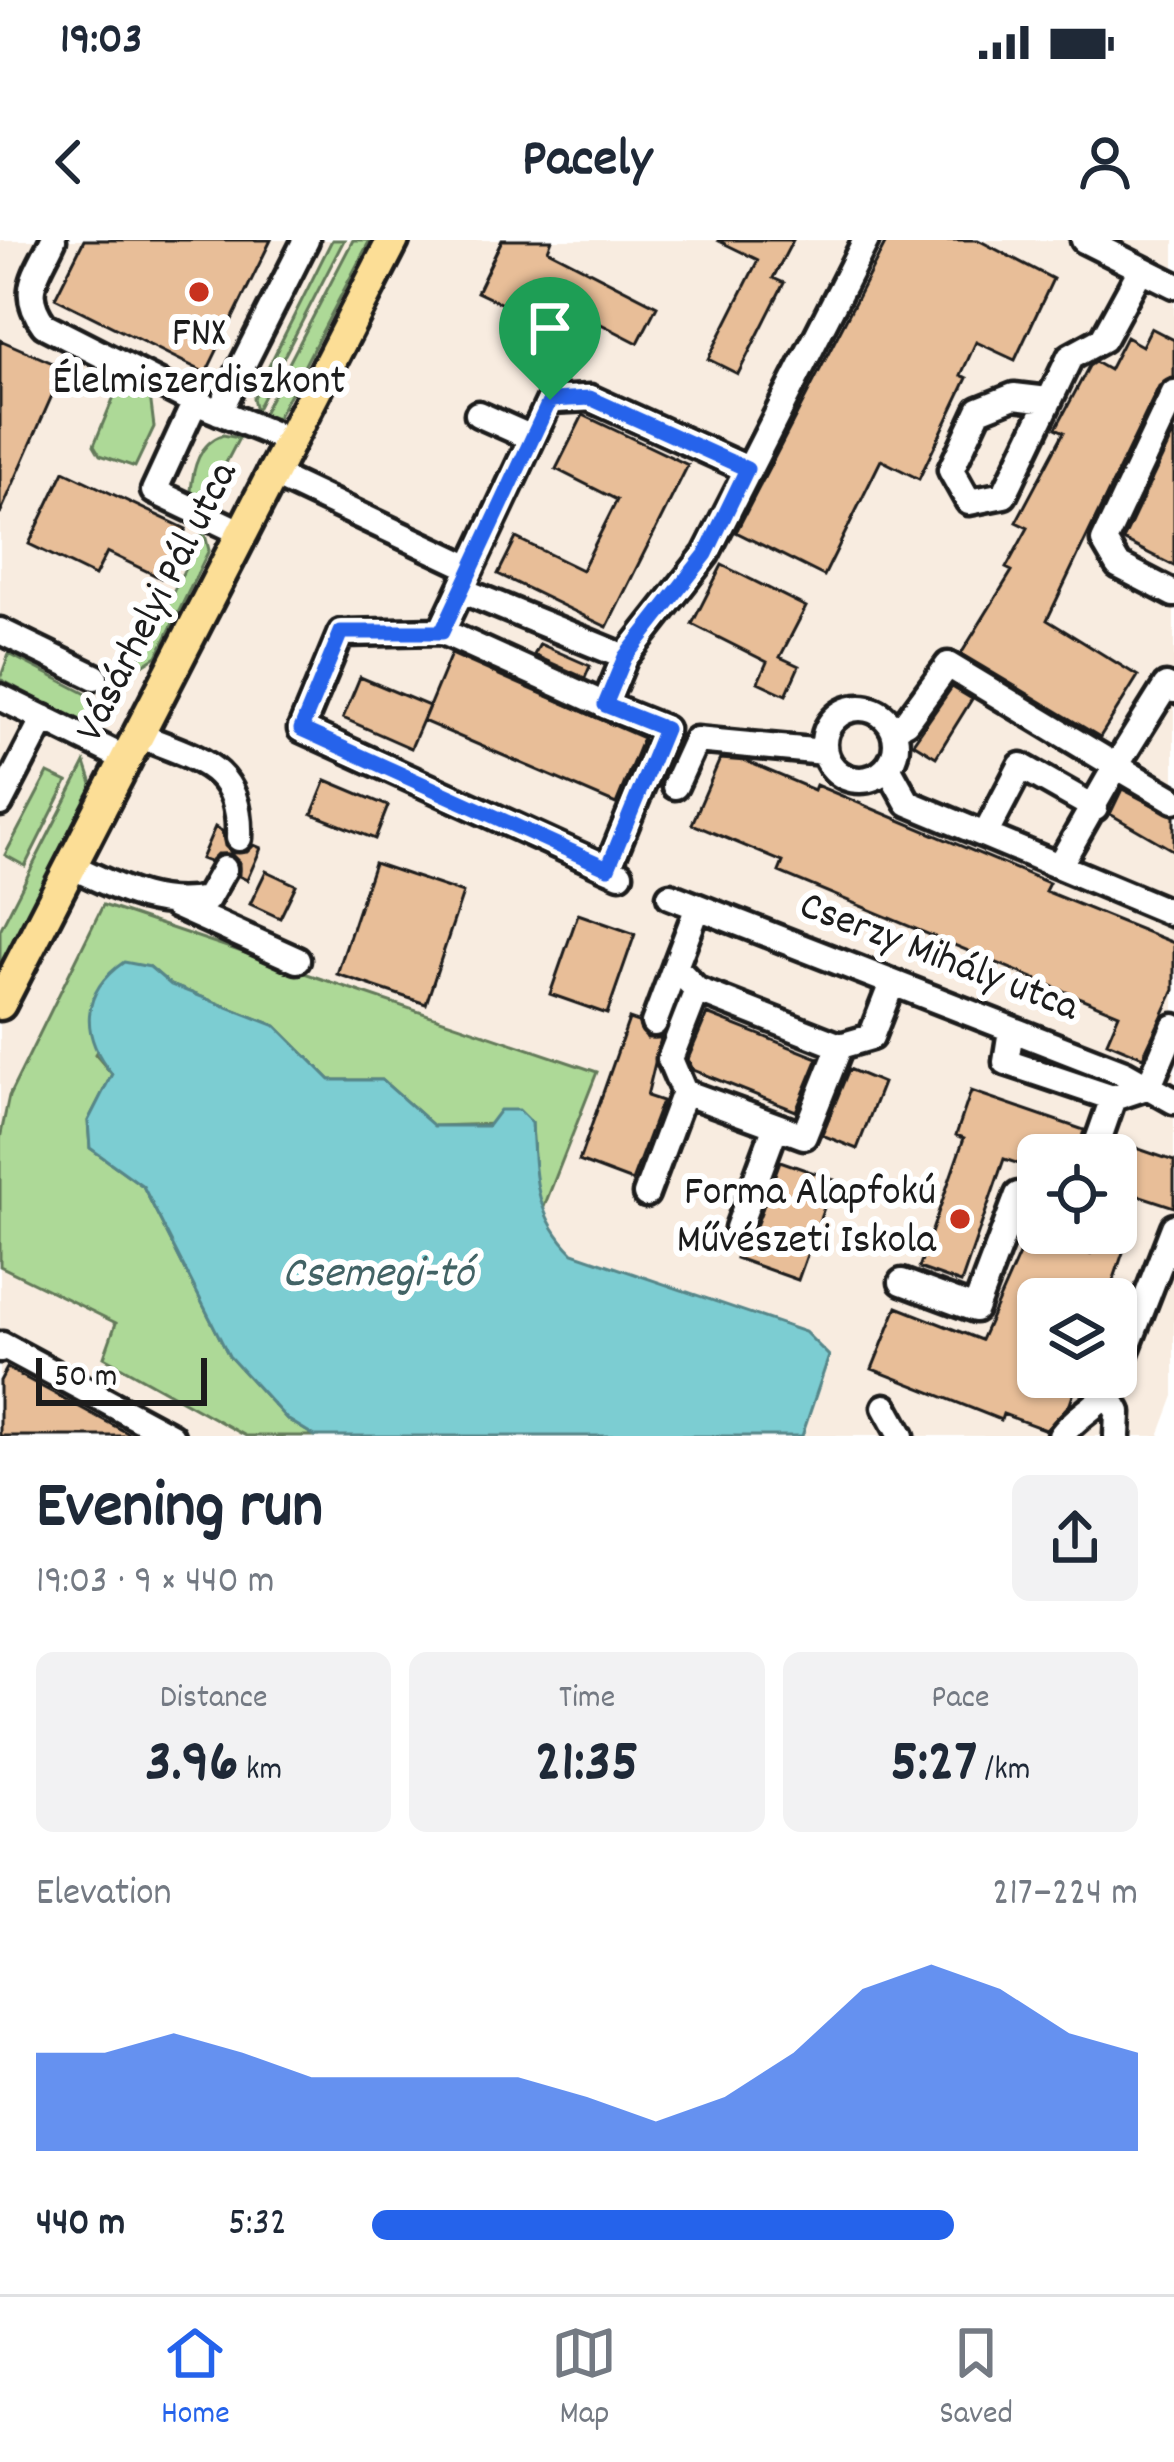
<!DOCTYPE html>
<html lang="en">
<head>
<meta charset="utf-8">
<style>
	:root { --surface:#fff; --page:#f2f2f3; --text:#1f2937; --muted:#747a83; --line:#e0e1e3; --accent:#2563eb }
	body { margin:0; font-family:Dekko,sans-serif; background:var(--page); color:var(--text); height:100vh; display:flex; flex-direction:column; font-size:45px; white-space:nowrap }
	* { box-sizing:border-box; margin:0 }
	p { font-size:39px; color:var(--muted) }
	.icon { flex:none; width:66px; height:66px; fill:none; stroke:currentColor; stroke-width:2; stroke-linecap:round; stroke-linejoin:round }
	.map { position:relative; height:1196px; overflow:hidden }
	.panel { display:flex; flex-direction:column; background:var(--surface); flex:1 }
	.panel>* { flex:none }
	.buttons { position:absolute; left:1017px; top:894px; display:grid; gap:24px }
	.buttons a { display:grid; place-items:center; width:120px; height:120px; border-radius:18px; background:var(--surface); box-shadow:0 3px 9px #0004; font-size:60px }
	.scale { position:absolute; left:36px; bottom:30px; width:171px; box-sizing:border-box; padding-left:12px; border:6px solid #1c1c1c; border-top:0; font-size:33px; line-height:42px; white-space:nowrap; color:#1c1c1c; -webkit-text-stroke:9px #fff; paint-order:stroke }
	.pin { position:absolute; display:grid; place-items:center; width:102px; height:102px; color:#fff; margin:-123px -51px; border-radius:50% 50% 50% 0; rotate:-45deg; box-shadow:0 0 12px #0007 }
	.pin .icon { rotate:45deg }
	.round { display:grid; place-items:center; flex:none; width:126px; height:126px; border-radius:18px; background:var(--page) }
	.head { display:flex; align-items:center; justify-content:space-between; height:204px; padding:0 36px }
	h1 { font-size:66px; font-weight:700; line-height:90px }
	.stats { display:grid; grid-template-columns:repeat(3,1fr); gap:18px; height:204px; padding:12px 36px }
	.stats div { display:grid; align-content:center; border-radius:18px; background:var(--page); text-align:center }
	.stats b { font-size:60px; font-weight:700 }
	.stats small { font-size:33px; font-weight:400 }
	.stats p { font-size:33px }
	.chart { height:336px; padding:24px 36px }
	.chart p { display:flex; justify-content:space-between }
	.chart svg { width:100%; height:216px; margin-top:12px; fill:var(--accent); opacity:.7 }
	ul { padding:0 36px; list-style:none; font-size:39px }
	li { display:grid; grid-template-columns:192px 144px 1fr; align-items:center; height:90px }
	li i { height:30px; border-radius:15px; background:var(--accent) }
	.status { display:flex; justify-content:space-between; align-items:center; height:84px; padding:0 60px; background:var(--surface); direction:ltr }
	.status svg { height:33px; fill:currentColor }
	header { display:flex; justify-content:space-between; align-items:center; height:156px; padding:0 36px; background:var(--surface); font-size:54px; font-weight:700 }
	.menu { display:flex; justify-content:space-around; align-items:center; height:168px; border-top:3px solid var(--line); background:var(--surface); font-size:33px; color:var(--muted) }
	.menu a { display:grid; justify-items:center; gap:6px }
	.menu .selected { color:var(--accent) }
	.map>svg:first-child { display:block }
</style>
</head>
<body>
<div class="status"><b>19:03</b><svg viewBox="0 0 49 12"><path d="M0 12V9h3v3zM5 12V6h3v6zM10 12V3h3v9zM15 12V0h3v12zM26 1h20v11H26zM47 4h2v5h-2z"/></svg></div>
<header><svg class="icon" aria-label="back" viewBox="0 0 24 24"><path d="M15 5l-7 7 7 7"/></svg>Pacely<svg class="icon" aria-label="person" viewBox="0 0 24 24"><circle cx="12" cy="8" r="4"/><path d="M4 21q1-7 8-7t8 7"/></svg></header>
<div class="map">
<svg width="1174" height="1196" viewBox="0 0 1174 1196">
	<rect width="100%" height="100%" fill="#fff"/>
	<filter id="ink" filterUnits="userSpaceOnUse"><feTurbulence type="fractalNoise" baseFrequency=".00833" numOctaves="2"/><feDisplacementMap in="SourceGraphic" scale="24" xChannelSelector="R" yChannelSelector="G"/><feConvolveMatrix kernelMatrix="1 2 1 2 8 2 1 2 1" color-interpolation-filters="sRGB"/></filter>
	<g filter="url(#ink)">
		<path fill="#f8ece0" fill-rule="evenodd" d="M0 0H1174V1156L1159 1196H0ZM1038 915H1116V993H1038ZM1038 1059H1116V1137H1038Z"/>
		<path fill="#add997" stroke="#647a5a" stroke-width="3" d="M332 0H344L256 171 253 158Z
			M353 0H370L276 180 260 179Z
			M120 142 150 155 154 187 135 227 100 215 94 205Z
			M223 195 239 198 204 265 191 251C193 228 199 203 223 195Z
			M204 291 209 310 157 416 133 431Z
			M9 414 94 458 104 466 96 482 86 476 82 483 0 439Z
			M85 523 93 547 90 563 0 741V690Z
			M48 533 67 542 25 626 5 615Z
			M103 665 597 832 542 972 536 959 532 883 434 886 382 840H330L276 786 171 745 150 727 95 814 112 834 88 881 90 908 143 946 229 1116 287 1179 315 1196H246L104 1117 116 1083 0 1026V899L9 856Z"/>
		<path fill="#7ccdd2" stroke="#568689" stroke-width="3" d="M124 722 150 727 171 745 276 786 330 840H382L434 886H488L500 870H519L532 883C535 935 534 975 573 1013L805 1092 829 1116 802 1196H315L287 1179 229 1116 143 946 90 908 88 881 112 834C80 795 80 752 124 722Z"/>
		<path fill="#e8be98" stroke="#1c1c1c" stroke-width="3" d="M84 0H271L206 133 55 58Z
			M502 0H552L548 10 657 66 638 103 529 47 517 71 477 52Z
			M717 0H793L773 38 784 43 738 134 708 119 758 20Z
			M887 0H978L1053 39 1015 120 976 102 961 135 967 138 919 239 881 220 824 336 736 292Z
			M1151 88 1174 100V137L1159 146 1047 380 1138 436 1100 497 961 414 1012 331 1006 328 1028 288 1016 282 1064 192 1056 188 1089 126 1095 122 1109 130 1126 97 1142 106Z
			M0 100 64 128 0 274Z
			M583 175 688 225 607 387 498 334 516 298 582 330 617 260 556 229Z
			M1174 192V326L1123 300Z
			M64 231 186 289 161 338 107 312 95 336 29 304Z
			M722 325 806 367 780 417 799 426 786 455 758 442 767 422 692 384Z
			M540 404 590 426 585 438 534 415Z
			M451 414 643 498 616 564 423 481Z
			M360 437 429 466 411 508 343 478Z
			M952 447 972 459 936 517 913 503Z
			M720 519 746 521 814 550 816 545 1049 643 1045 651 1174 703V750L1143 817 1107 802 1119 774 779 632 783 622 692 584Z
			M326 540 388 566 375 599 312 574Z
			M1122 549 1174 576V611L1110 574Z
			M215 587 222 591 225 606 232 613 247 612 254 605 261 608 247 640 239 636V622L231 614H217L209 622 201 619Z
			M374 623 463 653 426 764 337 734Z
			M266 631 296 645 280 678 250 664Z
			M578 674 635 694 607 774 550 754Z
			M707 774 818 818 796 871 693 830 688 819Z
			M629 779 638 782 647 798H661L647 856 662 861 632 941 579 921Z
			M849 829 883 843 857 909 822 895Z
			M971 851 1084 890 1077 915H1038V930L1004 919 961 1043 919 1028 964 898 956 895Z
			M1127 905 1174 921V967L1116 948Z
			M780 921 834 940 798 1040 736 1018 741 1004 753 994Z
			M1030 990 1090 1014 1097 993 1128 998 1107 1059H1038V1087L1018 1137H1079L1070 1164 1046 1190 1003 1174 1001 1180 872 1129 897 1067 981 1100Z
			M7 1128 72 1163 133 1196H0V1141Z"/>
		<g fill="none" stroke-linecap="round" stroke-linejoin="round">
			<g stroke="#1c1c1c" stroke-width="33">
				<path id="minor" d="M53 0C37 35 19 51 44 85L195 162 290 201
					M1084 0 1174 45
					M1174 153 1104 301 1118 325 1174 354
					M1048 160 1014 156 979 170 951 230 969 262 1004 255 1070 117 1103 99 1141 29
					M195 162 154 251 242 293
					M219 172 306 0
					M478 174 532 198
					M272 234 471 328
					M461 350 625 417
					M0 391 95 437
					M441 391 550 160 590 158 747 229
					M1174 450 1166 446 1116 526 1174 560
					M0 457 126 519
					M605 465 665 489 608 628
					M824 504a36 36 0 1 1 72 0a36 36 0 1 1-72 0Z
					M893 489 906 482 948 425 1116 526 1059 626
					M138 495C197 519 242 525 239 598
					M888 527 908 563 1174 674
					M675 546 696 500 824 512
					M0 563 44 478
					M985 595 1021 526 1095 568
					M71 626C118 648 154 669 207 659L224 629
					M620 634 301 489 341 393 441 391 605 465 625 417 706 314 866 0
					M670 656 1124 833 1174 861
					M175 665 297 720
					M698 667 675 727 697 750 670 819 684 852 804 896 840 806 871 797 892 743
					M697 750 840 806
					M654 783 675 727
					M1011 790 1006 822 1113 858 1149 846 1174 787
					M1093 915 1113 858
					M646 954 684 852
					M738 988 776 886
					M902 1042 975 1069 1018 955 1038 962
					M0 1109 2 1105 171 1196
					M1116 1136 1174 987
					M1109 1156 1118 1172 1117 1196
					M885 1167 901 1196
					M1061 1196C1078 1172 1105 1166 1116 1137"/>
			</g>
			<g stroke="#1c1c1c" stroke-width="39">
				<path id="major" d="M0 764 393 0"/>
			</g>
			<use href="#minor" stroke="#fff" stroke-width="24"/>
			<use href="#major" stroke="#fcde96" stroke-width="30"/>
		</g>
	</g>
	<g fill="none" stroke-linecap="round" stroke-linejoin="round" filter="url(#ink)">
		<g stroke="#fff" stroke-width="24">
			<path id="route" d="M590 158 747 229 706 314 625 417 605 465 665 489 608 628 301 489 341 392H442L550 160Z"/>
		</g>
		<use href="#route" stroke="#2563eb" stroke-width="15"/>
	</g>
	<g fill="#c8321e" stroke="#fff" stroke-width="4.5">
		<circle cx="199" cy="52" r="12"/>
		<circle cx="960" cy="979" r="12"/>
	</g>
	<g text-anchor="middle" dominant-baseline="central" stroke-width="12" stroke-linejoin="round" paint-order="stroke">
		<g font-size="42" fill="#1c1c1c" stroke="#fff">
			<text x="199" y="96">FNX<tspan x="199" dy="48">Élelmiszerdiszkont</tspan></text>
			<text x="936" y="955" text-anchor="end">Forma Alapfokú<tspan x="936" dy="48">Művészeti Iskola</tspan></text>
		</g>
		<g font-size="42" fill="#1c1c1c" stroke="#fff">
			<text transform="translate(159 363) rotate(-63)">Vásárhelyi Pál utca</text>
			<text transform="translate(938 719) rotate(21)">Cserzy Mihály utca</text>
		</g>
		<g font-size="45" font-style="italic" fill="#426365" stroke="#fff">
			<text x="378" y="1036">Csemegi-tó</text>
		</g>
	</g>
</svg>
<div class="buttons">
<a><svg class="icon" aria-label="locate" viewBox="0 0 24 24"><circle cx="12" cy="12" r="6"/><path d="M12 2v4M12 18v4M2 12h4M18 12h4"/></svg></a>
<a><svg class="icon" aria-label="layers" viewBox="0 0 24 24"><path d="M12 4l9 5-9 5-9-5zM3 14l9 5 9-5"/></svg></a>
</div>
<div class="scale">50 m</div>
<div class="pin" style="left:550px;top:160px;background:#1e9e55"><svg class="icon" aria-label="arrive" viewBox="0 0 24 24"><path d="M6 21V4h12l-3 4 3 4H6"/></svg></div>
</div>
<section class="panel">
<div class="head"><div><h1>Evening run</h1><p>19:03 · 9 × 440 m</p></div><a class="round"><svg class="icon" aria-label="share" viewBox="0 0 24 24"><path d="M12 15V3M7 8l5-5 5 5M5 13v7h14v-7"/></svg></a></div>
<div class="stats">
<div><p>Distance</p><b>3.96<small> km</small></b></div>
<div><p>Time</p><b>21:35</b></div>
<div><p>Pace</p><b>5:27<small> /km</small></b></div>
</div>
<div class="chart"><p><span>Elevation</span>217–224 m</p>
<svg viewBox="0 0 160 44" preserveAspectRatio="none"><path d="M0 44V24L10 24L20 20L30 24L40 29L50 29L60 29L70 29L80 33L90 38L100 33L110 24L120 11L130 6L140 11L150 20L160 24V44z"/></svg>
</div>
<ul>
<li><b>440 m</b>5:32<i style="width:76%"></i></li>
</ul>
</section>
<nav class="menu">
<a class="selected"><svg class="icon" aria-label="home" viewBox="0 0 24 24"><path d="M3 11l9-7 9 7M6 9v11h12V9"/></svg>Home</a>
<a><svg class="icon" aria-label="map" viewBox="0 0 24 24"><path d="M3 6l6-2 6 2 6-2v14l-6 2-6-2-6 2zM9 4v14M15 6v14"/></svg>Map</a>
<a><svg class="icon" aria-label="saved" viewBox="0 0 24 24"><path d="M7 4h10v16l-5-4-5 4z"/></svg>Saved</a>
</nav>
</body>
</html>
